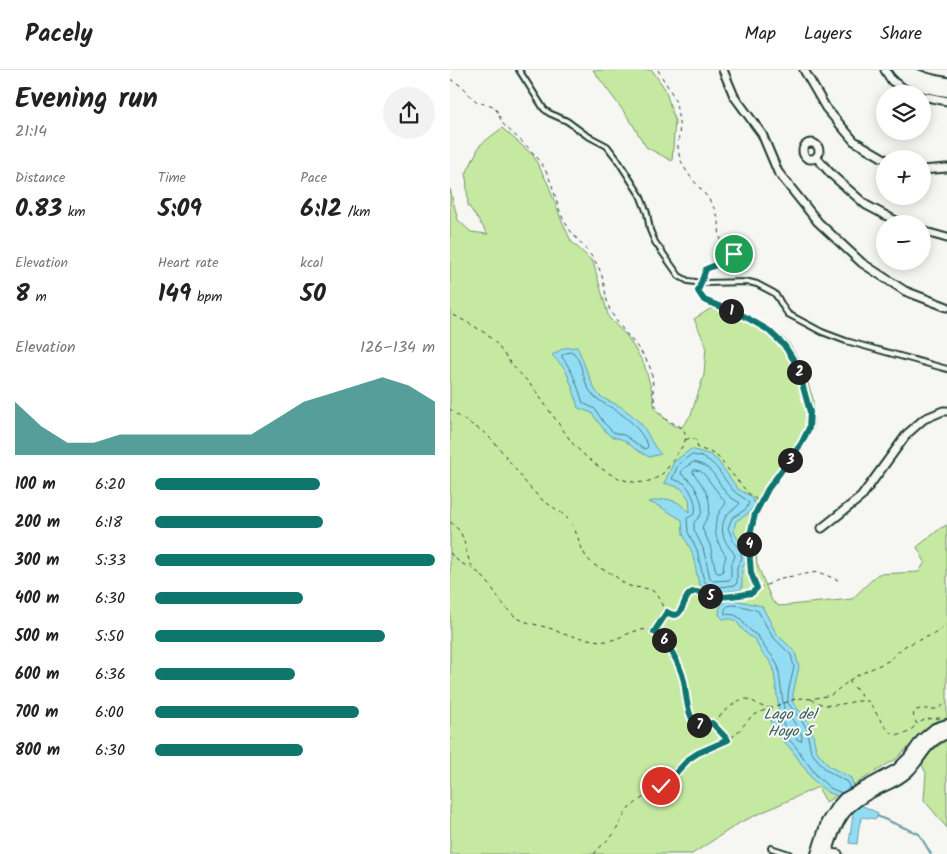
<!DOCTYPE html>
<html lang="en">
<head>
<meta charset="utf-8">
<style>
	:root { --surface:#fff; --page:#f2f2f2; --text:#222; --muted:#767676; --line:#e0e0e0; --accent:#0f766e }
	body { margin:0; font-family:Kalam,sans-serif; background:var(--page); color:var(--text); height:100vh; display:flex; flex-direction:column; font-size:19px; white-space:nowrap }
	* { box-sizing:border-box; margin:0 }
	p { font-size:16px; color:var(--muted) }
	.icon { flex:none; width:28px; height:28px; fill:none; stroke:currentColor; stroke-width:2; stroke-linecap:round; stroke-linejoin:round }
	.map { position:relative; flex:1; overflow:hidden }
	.drawer { display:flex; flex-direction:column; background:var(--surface); width:450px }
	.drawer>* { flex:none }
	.buttons { position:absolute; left:426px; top:15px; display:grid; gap:10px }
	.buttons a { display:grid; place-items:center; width:55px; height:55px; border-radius:50%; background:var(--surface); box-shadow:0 2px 12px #0003; font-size:25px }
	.pin { position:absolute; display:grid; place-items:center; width:42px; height:42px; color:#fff; margin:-21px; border:2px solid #fff; border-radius:50%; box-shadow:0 1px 5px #0007 }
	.km { position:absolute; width:25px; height:25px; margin:-12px; border-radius:50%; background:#222; color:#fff; font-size:14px; line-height:25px; text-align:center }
	.round { display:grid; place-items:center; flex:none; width:52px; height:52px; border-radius:26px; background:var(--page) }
	.summary { display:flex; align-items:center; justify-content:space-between; height:85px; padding:0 15px }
	h1 { font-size:28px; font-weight:700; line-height:38px }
	.metrics { display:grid; grid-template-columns:repeat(3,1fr); gap:8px; height:85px; padding:5px 15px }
	.metrics div { display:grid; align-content:center }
	.metrics b { font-size:25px; font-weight:700 }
	.metrics small { font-size:14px; font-weight:400 }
	.metrics p { font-size:14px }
	.chart { height:140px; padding:10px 15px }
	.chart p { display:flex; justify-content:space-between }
	.chart svg { width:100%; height:90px; margin-top:5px; fill:var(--accent); opacity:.7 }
	ul { padding:0 15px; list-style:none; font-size:16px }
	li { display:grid; grid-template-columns:80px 60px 1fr; align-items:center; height:38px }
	li i { height:12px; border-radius:6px; background:var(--accent) }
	header { display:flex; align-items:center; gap:30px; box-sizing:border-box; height:70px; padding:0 25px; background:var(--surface); border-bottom:1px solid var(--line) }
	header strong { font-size:24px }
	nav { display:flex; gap:28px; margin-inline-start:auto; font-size:18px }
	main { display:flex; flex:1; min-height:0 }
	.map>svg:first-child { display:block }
</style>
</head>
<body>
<header>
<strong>Pacely</strong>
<nav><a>Map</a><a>Layers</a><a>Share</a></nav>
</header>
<main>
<section class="drawer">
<div class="summary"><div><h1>Evening run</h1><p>21:14</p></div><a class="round"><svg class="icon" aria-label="share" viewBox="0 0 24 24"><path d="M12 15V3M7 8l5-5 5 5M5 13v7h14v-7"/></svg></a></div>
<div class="metrics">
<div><p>Distance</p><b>0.83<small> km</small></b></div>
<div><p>Time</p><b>5:09</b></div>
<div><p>Pace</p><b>6:12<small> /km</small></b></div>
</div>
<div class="metrics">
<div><p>Elevation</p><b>8<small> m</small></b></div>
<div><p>Heart rate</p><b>149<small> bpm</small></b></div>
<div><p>kcal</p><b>50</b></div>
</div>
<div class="chart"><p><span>Elevation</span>126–134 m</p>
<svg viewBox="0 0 160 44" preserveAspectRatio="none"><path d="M0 44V18L10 30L20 38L30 38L40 34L50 34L60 34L70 34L80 34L90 34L100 26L110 18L120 14L130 10L140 6L150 10L160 18V44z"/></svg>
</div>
<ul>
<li><b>100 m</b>6:20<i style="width:59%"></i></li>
<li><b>200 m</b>6:18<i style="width:60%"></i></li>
<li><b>300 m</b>5:33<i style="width:100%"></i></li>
<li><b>400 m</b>6:30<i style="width:53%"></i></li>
<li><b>500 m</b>5:50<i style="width:82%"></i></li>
<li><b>600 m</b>6:36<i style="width:50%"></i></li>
<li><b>700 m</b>6:00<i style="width:73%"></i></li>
<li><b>800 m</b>6:30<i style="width:53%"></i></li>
</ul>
</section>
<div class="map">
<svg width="497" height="784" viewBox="0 0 497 784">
	<rect width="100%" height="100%" fill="#f6f6f2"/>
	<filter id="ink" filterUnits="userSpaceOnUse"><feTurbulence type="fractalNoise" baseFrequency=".02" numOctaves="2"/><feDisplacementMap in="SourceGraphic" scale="10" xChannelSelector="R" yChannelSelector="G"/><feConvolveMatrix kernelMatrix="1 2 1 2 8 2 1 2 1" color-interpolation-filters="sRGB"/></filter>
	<g filter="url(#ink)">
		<path fill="#c6e9a2" stroke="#72936b" d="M143 0H202L215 19 225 51 222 91 196 77 180 50Z
			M52 58 83 85 98 114 111 149 121 171 143 192 159 248 177 266 194 294 202 321 205 339 222 355 231 358 241 345 254 305 256 275 244 249 270 233 289 241 322 259 338 272 352 295 363 329V358L346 390 327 411 315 430 307 449 304 464 307 494 322 531 329 536 402 529 428 504 469 502 475 492 467 477 491 458 497 455V649L484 652 446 689 376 732 368 717 291 752 242 784H0V119L8 150 21 162 38 164 18 135 16 104 30 75Z
			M497 670V758L474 730 476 703 472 695 481 681Z"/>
		<path fill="#93ddf4" stroke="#659da7" d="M127 277C134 290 141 318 150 326 155 330 162 332 168 335 176 340 185 347 192 355 199 364 202 376 211 384L199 387 185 379 174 370 160 366 151 356 142 343 128 338 123 319 115 299 102 285 114 278Z
			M241 379 261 385 268 391 288 419 302 427 305 435 299 443 286 451C281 467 288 466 294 477 296 480 297 485 298 489L292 498V519L290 520 261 523 249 514 242 482 233 464 232 450 209 436 198 432 217 429 227 432 240 442 239 429 231 418 214 413 224 392Z
			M280 529 312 536 326 563 345 582 349 597 343 624V633L361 655 366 680 379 696 401 708 411 735 428 743 426 749 412 747 409 756 407 774 399 773 403 745 388 726 377 722 363 710 341 679 321 658V647L329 639 323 597 318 589 311 582 305 569 299 566 291 558 288 553 283 549H273L269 545C270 534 270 534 280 529Z"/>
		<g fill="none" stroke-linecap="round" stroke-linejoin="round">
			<path stroke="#4d7d81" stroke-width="1" d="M123 282C133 292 132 310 140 321 146 330 155 334 164 339 179 348 190 360 198 375L197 378 195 379 188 375 176 366 163 362 154 353 145 339 133 333C127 315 124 303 112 287V285L116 283Z
				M241 385C265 386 270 405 283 420 288 426 295 427 299 433L296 439 282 448 278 458 283 471 290 480 292 488 287 497V513L285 515 262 518 254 511 247 480 238 462 237 448C238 448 243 445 244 444 249 437 240 418 234 413 230 411 226 411 222 409L228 395Z
				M244 392C266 397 266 413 280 427 283 429 287 431 290 433 287 439 279 440 276 446 270 456 272 468 279 477 281 480 284 482 285 486L281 495V508L279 510 264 511 260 508 253 478 244 460V452C246 450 248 449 250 446 256 436 246 416 238 409 236 407 233 406 231 404L233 399Z
				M245 400 250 401 254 404 276 433C274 437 271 439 269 443 261 459 267 473 276 486L274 493 273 501 271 503H268L266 502 260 475 252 458C253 453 257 450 259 444 262 428 253 415 243 403V401Z
				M338 647 341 648 350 660 352 668 351 671 348 670 333 654V651Z
				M392 723 380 718 367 706 345 676 327 657 326 649 333 643 334 639 328 596 323 587 315 578 308 566 302 562 295 555 291 549 285 545 275 544C272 528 299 538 308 541L322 566 341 585 344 597 338 623V633L356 657 361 682 376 700 397 712 400 719"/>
			<path stroke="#659da7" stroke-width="2" d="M427 746 469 764 481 784"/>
			<g stroke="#1f3d34" stroke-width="8">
				<path id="lane" d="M69 0 94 39 99 43 117 51 136 65 157 76 167 89 190 125 197 143 200 160 205 172 229 206 238 211 252 213 299 212 307 214 324 223 328 228 333 237 338 244 372 262 396 271 497 299
					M321 778 339 784"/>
			</g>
			<g stroke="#1f3d34" stroke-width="11">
				<path id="street" d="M273 0 284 26 312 64 328 102 368 152 412 193 455 221 497 237
					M354 0 376 38 404 71 435 89
					M435 0 442 11 464 24
					M472 26 497 31
					M353 81a8 8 0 1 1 16 0a8 8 0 1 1-16 0Z
					M366 87 382 105 416 135 452 154
					M472 100 497 98
					M472 161 497 168
					M372 458 411 427 457 364 474 349 493 341H497
					M373 782 388 784"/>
			</g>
			<g stroke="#1f3d34" stroke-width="14">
				<path id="secondary" d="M448 0C461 15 478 18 497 21
					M457 0C470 8 482 11 497 13
					M367 784 377 752 386 738 394 729 447 700 460 687 472 670 485 659 497 655
					M376 784C388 747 393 735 429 718 440 713 451 708 459 700 473 685 475 671 497 663"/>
			</g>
			<path stroke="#1f3d34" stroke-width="1" stroke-dasharray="4 4" stroke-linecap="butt" d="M208 0C213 10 221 20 225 30 227 37 228 46 229 53 231 64 226 73 229 84 234 106 254 118 264 138 266 143 269 148 269 153 270 159 268 166 272 171 275 176 280 176 284 180L283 184 277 190 256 199 254 203 253 208
				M0 9C5 12 10 15 14 18 18 22 20 27 25 30 28 33 31 33 36 34 48 35 48 46 53 54 72 73 88 82 99 108 106 123 107 140 116 154 126 171 144 184 151 203 155 215 155 228 160 240 170 260 189 275 199 295 205 308 201 324 206 336 209 342 212 347 218 351 224 354 233 355 235 363 238 372 229 380 225 387 220 394 216 402 208 407 179 425 142 394 123 374L82 316 62 295 45 272 35 263 22 255 0 243
				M249 219V221L254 230 293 246 318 260 334 275 347 295 360 342 359 358 351 374 318 419 305 444 299 469 300 491 301 503 307 518
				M0 339C12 351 28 356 40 368 57 385 69 407 86 424 95 434 107 438 116 447 130 460 128 482 142 493 147 498 156 500 162 504 167 507 171 512 177 515 185 519 195 516 203 521 210 526 213 543 221 545 234 549 233 526 242 522 248 520 255 525 260 526 274 528 289 525 302 523L307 518 315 516 331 508 368 502 388 510
				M236 370 241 367C248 370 246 373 248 378L260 382 267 386 298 423 311 433
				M0 452C19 465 12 479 22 496
				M0 483C3 485 5 488 8 491 17 497 26 499 33 507 44 518 50 533 61 543 71 553 86 554 99 558 104 559 108 562 113 564 125 567 138 569 150 571 170 574 188 550 208 564 218 572 230 597 233 610 237 622 234 649 248 655 264 662 279 629 296 629 301 629 305 633 309 635 312 637 316 637 320 638
				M204 561 216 543
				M399 611 411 625 413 630
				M361 629C381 643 397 629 418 631 427 640 436 671 455 664 459 662 464 657 467 654
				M490 648 476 649 467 654C455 634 477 640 486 639 490 638 493 635 497 633
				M262 653 278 670
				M144 784 149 778 163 765 177 740 191 729 219 709 239 689 248 683 278 670 286 664 301 647 310 642 345 629 350 628 361 629 381 625 404 607 438 591 455 576 484 564 497 555"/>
			<use href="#lane" stroke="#f6f6f2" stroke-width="4"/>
			<use href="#street" stroke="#f6f6f2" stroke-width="7"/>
			<use href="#secondary" stroke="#f6f6f2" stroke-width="10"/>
		</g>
	</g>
	<g fill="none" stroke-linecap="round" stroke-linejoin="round" filter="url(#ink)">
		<g stroke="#fff" stroke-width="10">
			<path id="route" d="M211 716 220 709 239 689 248 683 278 670 262 653C236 667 237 625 234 611 230 595 218 570 204 562L217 542C235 554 231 525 243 522 249 520 253 525 258 526 270 529 290 525 302 523L307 518 301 503 300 490 299 469 305 444 318 419 351 374 359 358 360 342 347 295 334 275 318 260 294 246 254 230 248 221 256 199 278 190 284 184"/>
		</g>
		<use href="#route" stroke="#0f766e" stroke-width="6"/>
	</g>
	<g text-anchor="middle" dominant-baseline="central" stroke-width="4" stroke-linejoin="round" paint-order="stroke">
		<g font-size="15" font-style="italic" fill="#365d5a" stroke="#f6f6f2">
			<text x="340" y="645">Lago del<tspan x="340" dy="17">Hoyo 5</tspan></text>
		</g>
	</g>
</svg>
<div class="buttons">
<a><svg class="icon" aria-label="layers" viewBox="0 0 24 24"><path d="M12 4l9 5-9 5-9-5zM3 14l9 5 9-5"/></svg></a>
<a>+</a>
<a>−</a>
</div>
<div class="pin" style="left:284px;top:184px;background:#1e9e55"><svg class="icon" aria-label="arrive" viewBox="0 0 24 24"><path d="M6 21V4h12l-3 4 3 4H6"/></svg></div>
<div class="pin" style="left:211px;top:716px;background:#d93025"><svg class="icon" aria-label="check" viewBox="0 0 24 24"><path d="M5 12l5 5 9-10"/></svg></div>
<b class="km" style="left:281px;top:241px">1</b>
<b class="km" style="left:349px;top:302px">2</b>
<b class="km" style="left:340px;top:390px">3</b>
<b class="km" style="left:299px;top:474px">4</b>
<b class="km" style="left:260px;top:526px">5</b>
<b class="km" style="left:214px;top:570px">6</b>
<b class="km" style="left:249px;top:655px">7</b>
</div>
</main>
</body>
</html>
